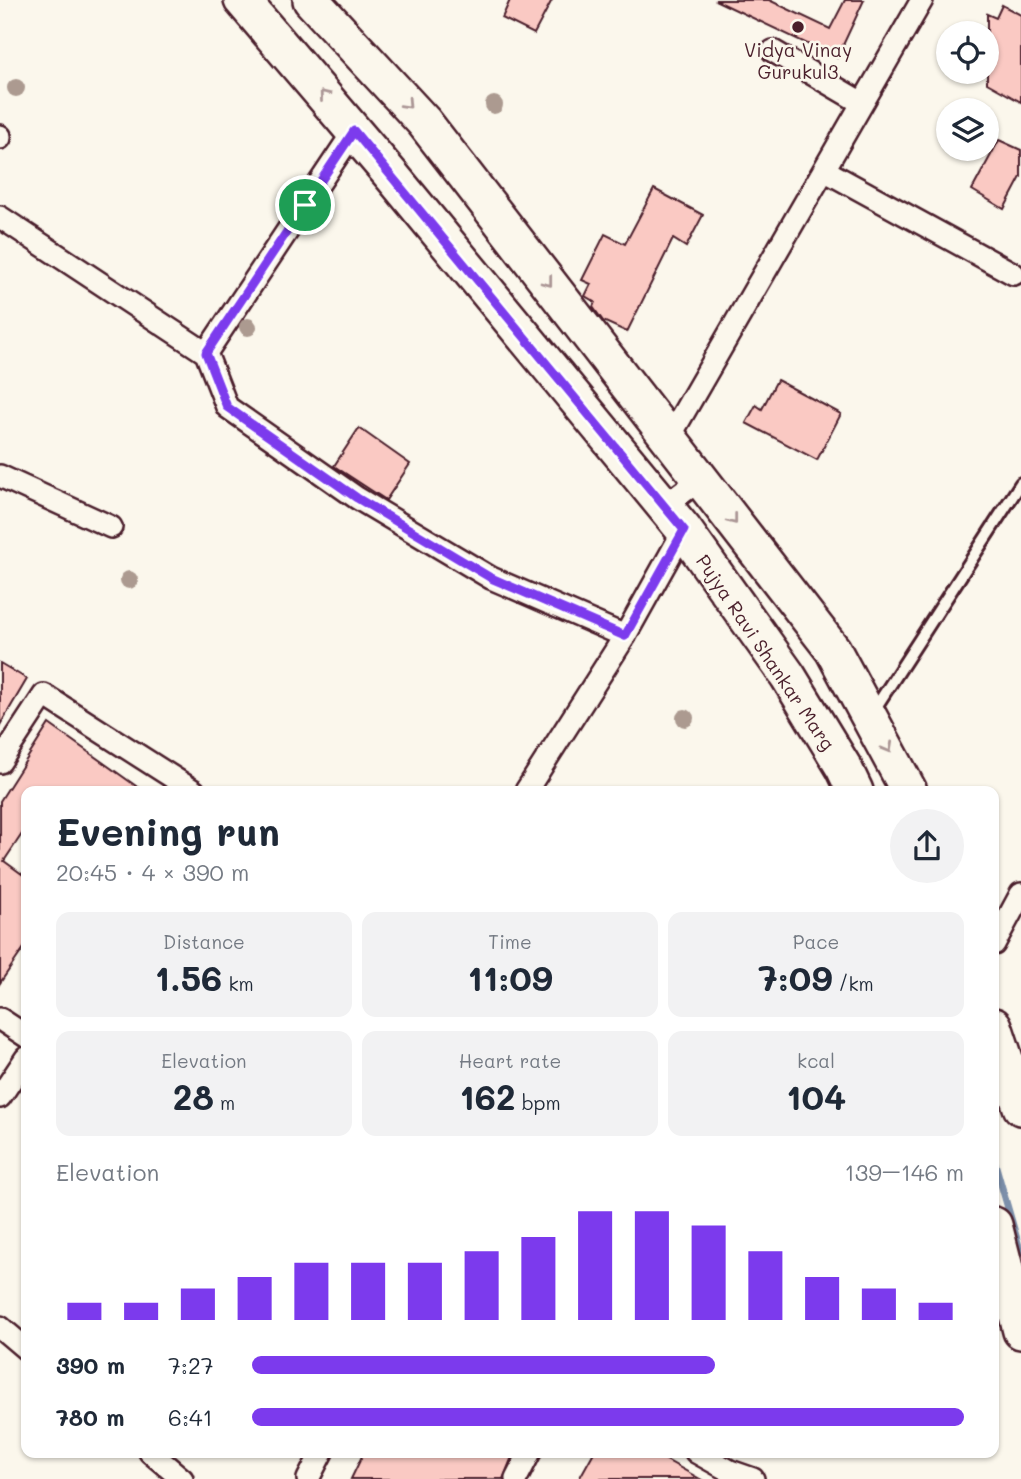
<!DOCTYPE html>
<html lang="en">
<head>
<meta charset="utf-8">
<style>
	:root { --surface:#fff; --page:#f2f2f3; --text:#1f2937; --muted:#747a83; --accent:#7c3aed }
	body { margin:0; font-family:Mali,sans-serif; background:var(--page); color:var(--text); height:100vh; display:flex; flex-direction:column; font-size:26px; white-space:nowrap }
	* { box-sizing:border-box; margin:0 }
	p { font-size:23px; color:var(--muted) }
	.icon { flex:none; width:38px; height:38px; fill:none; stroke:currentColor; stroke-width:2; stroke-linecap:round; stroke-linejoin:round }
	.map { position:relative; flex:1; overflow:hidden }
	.side { position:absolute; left:21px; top:786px; width:978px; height:672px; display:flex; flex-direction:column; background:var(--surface); border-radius:14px; box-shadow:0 2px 5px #0004 }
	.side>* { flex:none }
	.fabs { position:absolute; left:936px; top:21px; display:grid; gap:14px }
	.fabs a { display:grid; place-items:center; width:63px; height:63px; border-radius:50%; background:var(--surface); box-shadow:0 2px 5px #0004; font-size:35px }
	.pin { position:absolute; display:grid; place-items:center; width:60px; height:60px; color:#fff; margin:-30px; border:4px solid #fff; border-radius:50%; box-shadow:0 2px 7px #0007 }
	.round { display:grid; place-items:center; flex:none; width:74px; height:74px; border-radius:37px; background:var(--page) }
	.headline { display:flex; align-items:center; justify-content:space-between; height:119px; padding:0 35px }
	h1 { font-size:38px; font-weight:800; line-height:52px }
	.figures { display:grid; grid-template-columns:repeat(3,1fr); gap:10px; height:119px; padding:7px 35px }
	.figures div { display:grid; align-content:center; border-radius:14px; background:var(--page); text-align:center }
	.figures b { font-size:35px; font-weight:800 }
	.figures small { font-size:19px; font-weight:400 }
	.figures p { font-size:19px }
	.chart { height:196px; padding:14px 35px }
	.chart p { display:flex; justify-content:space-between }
	.chart svg { width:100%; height:126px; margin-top:7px; stroke:var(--accent); stroke-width:6 }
	ul { padding:0 35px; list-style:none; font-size:23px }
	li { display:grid; grid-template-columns:112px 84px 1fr; align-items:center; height:52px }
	li i { height:18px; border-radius:9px; background:var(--accent) }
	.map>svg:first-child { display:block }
</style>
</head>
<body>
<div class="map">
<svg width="1021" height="1479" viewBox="0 0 1021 1479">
	<rect width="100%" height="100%" fill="#fbf7ec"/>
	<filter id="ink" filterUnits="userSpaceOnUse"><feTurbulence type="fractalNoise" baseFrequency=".0143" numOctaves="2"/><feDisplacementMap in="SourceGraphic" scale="14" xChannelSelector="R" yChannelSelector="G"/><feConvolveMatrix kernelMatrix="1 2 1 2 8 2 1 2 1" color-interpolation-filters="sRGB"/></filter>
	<g filter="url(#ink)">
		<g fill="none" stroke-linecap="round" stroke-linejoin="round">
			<path stroke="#7c8faa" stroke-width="7" d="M994 1160 1021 1253"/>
		</g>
		<path fill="#fac9c3" stroke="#4a1f2b" stroke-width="2" d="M510 0H552L534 34 502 18Z
			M715 0H769L830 29 845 0H864L837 58Z
			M1002 5 1021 15V102L987 83V14L996 18Z
			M999 140 1021 150V177L1004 209 972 190Z
			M654 189 703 215 686 247 673 239 627 332 603 321 593 307 595 302 585 296 591 284 582 280 605 234 625 244Z
			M777 380 841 414 817 460 746 423 756 405 762 409Z
			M359 428 410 464 386 500 334 466Z
			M0 663 27 679 0 725Z
			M49 724 143 791H26V828L4 861 26 877V945L0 983V801Z
			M364 1452H504L512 1457 503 1479H351Z
			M594 1452H652L700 1479H579Z"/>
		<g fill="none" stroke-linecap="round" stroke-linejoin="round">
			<g stroke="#4a1f2b" stroke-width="16">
				<path id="lane" d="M872 713 1021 483"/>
			</g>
			<g stroke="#4a1f2b" stroke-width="26">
				<path id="street" d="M773 51 862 103
					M0 136V138
					M824 170 1014 274
					M0 217 206 353 227 407 357 498 491 578 625 636
					M206 353 354 131
					M669 438 922 0
					M0 476 111 527
					M664 506 701 479
					M0 762 44 695 194 791
					M526 791 625 636 684 530
					M994 944 1021 894
					M0 1019 26 1036
					M0 1097 26 1058
					M0 1327 26 1349
					M150 1452 182 1479
					M696 1452 730 1471 753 1479
					M308 1479 322 1452
					M516 1479 530 1452"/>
			</g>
			<g stroke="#4a1f2b" stroke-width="40">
				<path id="primary" d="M242 0 392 176 684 530 788 676 844 768 855 791
					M311 0 424 122 833 650 909 791
					M994 1026 1021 1107
					M994 1225 1021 1331"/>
			</g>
			<use href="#lane" stroke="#fbf7ec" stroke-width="10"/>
			<use href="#street" stroke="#fbf7ec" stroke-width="21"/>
			<use href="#primary" stroke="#fbf7ec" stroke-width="35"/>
		</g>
		<g fill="#ac9a90">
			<circle cx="16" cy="88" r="9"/>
			<circle cx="494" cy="105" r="9"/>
			<circle cx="248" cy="327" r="9"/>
			<circle cx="129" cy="580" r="9"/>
			<circle cx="685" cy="718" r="9"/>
		</g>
		<defs><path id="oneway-chevron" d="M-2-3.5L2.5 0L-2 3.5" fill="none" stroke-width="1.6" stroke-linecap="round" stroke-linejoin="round" transform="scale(1.75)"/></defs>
		<g stroke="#ab9695">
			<use href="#oneway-chevron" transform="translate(324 95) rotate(-130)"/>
			<use href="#oneway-chevron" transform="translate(407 104) rotate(47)"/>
			<use href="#oneway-chevron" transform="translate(548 282) rotate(52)"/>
			<use href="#oneway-chevron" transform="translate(733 520) rotate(52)"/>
			<use href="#oneway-chevron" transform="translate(888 748) rotate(61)"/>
		</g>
	</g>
	<g fill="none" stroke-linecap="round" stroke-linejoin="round" filter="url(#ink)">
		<g stroke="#fff" stroke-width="14">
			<path id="route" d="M354 131 684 530 625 636 491 578 357 498 227 407 206 353Z"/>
		</g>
		<use href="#route" stroke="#7c3aed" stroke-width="9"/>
	</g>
	<circle fill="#4a1f2b" stroke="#fbf7ec" stroke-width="2.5" cx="798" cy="27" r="7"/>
	<g text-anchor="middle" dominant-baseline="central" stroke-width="5" stroke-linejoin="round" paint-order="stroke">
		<g font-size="19" fill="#4a1f2b" stroke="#fbf7ec">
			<text x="798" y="49">Vidya Vinay<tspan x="798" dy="22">Gurukul3</tspan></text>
		</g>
		<g font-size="19" fill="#4a1f2b" stroke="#fbf7ec">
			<text transform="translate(766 652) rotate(56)">Pujya Ravi Shankar Marg</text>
		</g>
	</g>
</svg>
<div class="fabs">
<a><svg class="icon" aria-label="locate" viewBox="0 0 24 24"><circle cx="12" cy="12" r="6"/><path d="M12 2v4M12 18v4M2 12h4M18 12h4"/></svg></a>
<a><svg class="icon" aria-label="layers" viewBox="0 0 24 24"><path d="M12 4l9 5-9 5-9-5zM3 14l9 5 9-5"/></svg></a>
</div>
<div class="pin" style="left:305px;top:205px;background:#1e9e55"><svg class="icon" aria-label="arrive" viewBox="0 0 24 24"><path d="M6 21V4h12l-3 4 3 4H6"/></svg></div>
<section class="side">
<div class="headline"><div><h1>Evening run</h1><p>20:45 · 4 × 390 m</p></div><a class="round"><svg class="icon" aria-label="share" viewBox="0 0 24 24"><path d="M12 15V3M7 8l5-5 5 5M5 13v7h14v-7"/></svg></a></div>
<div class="figures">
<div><p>Distance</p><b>1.56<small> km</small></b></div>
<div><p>Time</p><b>11:09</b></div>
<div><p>Pace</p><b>7:09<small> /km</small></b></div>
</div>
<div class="figures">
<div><p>Elevation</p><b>28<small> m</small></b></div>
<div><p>Heart rate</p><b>162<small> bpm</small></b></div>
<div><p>kcal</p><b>104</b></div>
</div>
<div class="chart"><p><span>Elevation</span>139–146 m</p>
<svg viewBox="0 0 160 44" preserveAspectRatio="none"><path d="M5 44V38M15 44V38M25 44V33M35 44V29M45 44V24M55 44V24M65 44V24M75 44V20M85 44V15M95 44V6M105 44V6M115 44V11M125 44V20M135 44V29M145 44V33M155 44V38"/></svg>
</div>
<ul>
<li><b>390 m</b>7:27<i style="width:65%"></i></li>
<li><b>780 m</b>6:41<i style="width:100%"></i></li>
</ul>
</section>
</div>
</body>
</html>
